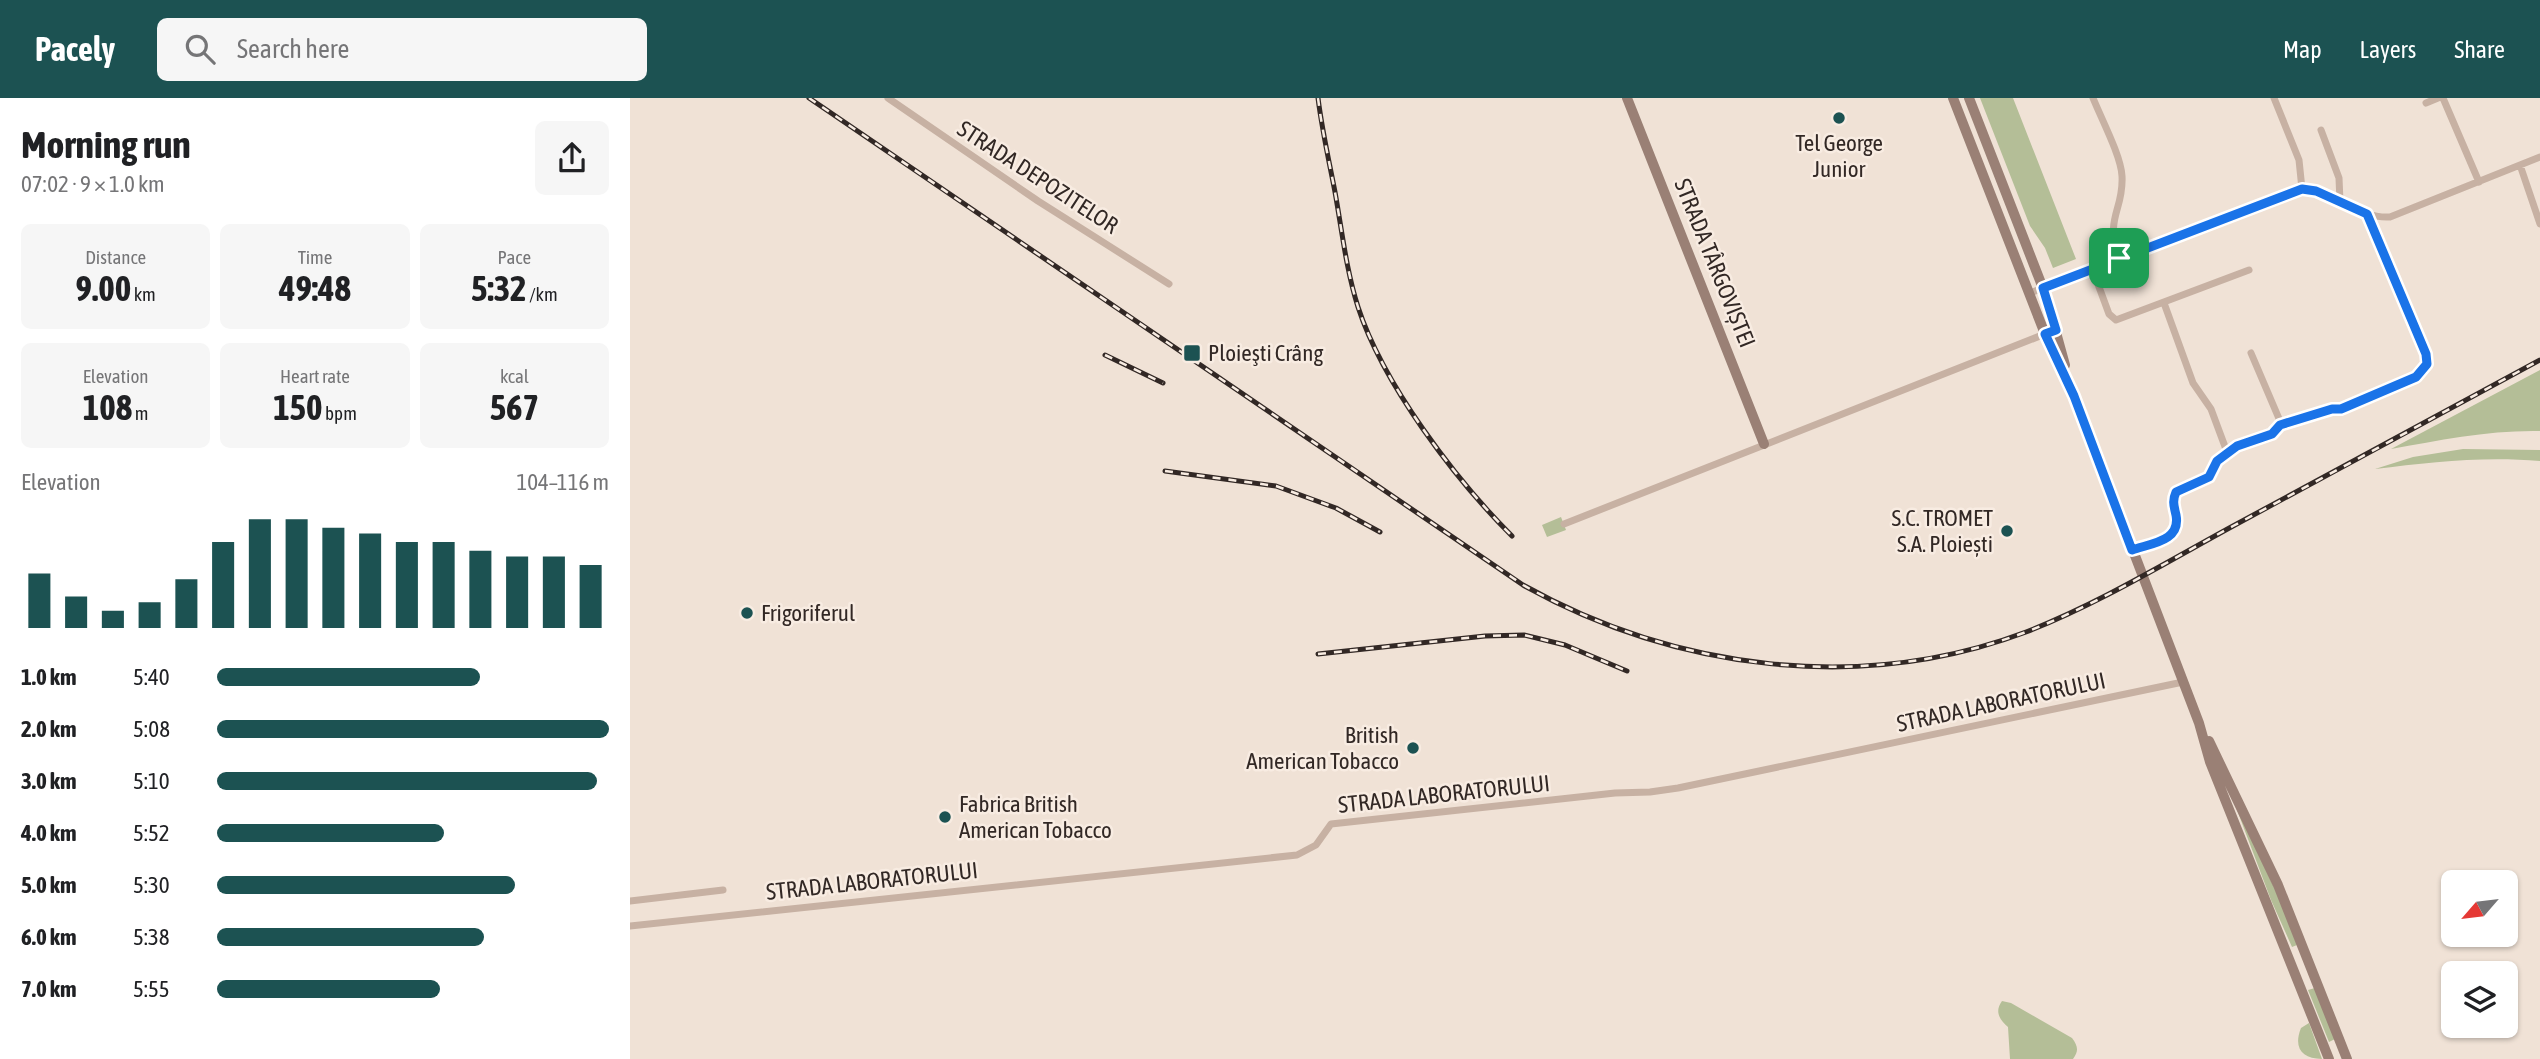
<!DOCTYPE html>
<html lang="en">
<head>
<meta charset="utf-8">
<style>
	:root { --surface:#fff; --page:#f6f6f6; --text:#202124; --muted:#757577; --accent:#1c5252 }
	body { margin:0; font-family:"Asap Condensed",sans-serif; background:var(--page); color:var(--text); height:100vh; display:flex; flex-direction:column; font-size:26px; white-space:nowrap }
	* { box-sizing:border-box; margin:0 }
	p { font-size:23px; color:var(--muted) }
	.icon { flex:none; width:38px; height:38px; fill:none; stroke:currentColor; stroke-width:2; stroke-linecap:round; stroke-linejoin:round }
	.map { position:relative; flex:1; overflow:hidden }
	.panel { display:flex; flex-direction:column; background:var(--surface); width:630px }
	.panel>* { flex:none }
	.needle { width:46px; rotate:242deg }
	.tools { position:absolute; left:1811px; top:772px; display:grid; gap:14px }
	.tools a { display:grid; place-items:center; width:77px; height:77px; border-radius:10px; background:var(--surface); box-shadow:0 2px 5px #0004; font-size:35px }
	.pin { position:absolute; display:grid; place-items:center; width:60px; height:60px; color:#fff; margin:-30px; border-radius:14px; box-shadow:0 4px 10px #0006 }
	.round { display:grid; place-items:center; flex:none; width:74px; height:74px; border-radius:10px; background:var(--page) }
	.summary { display:flex; align-items:center; justify-content:space-between; height:119px; padding:0 21px }
	h1 { font-size:38px; font-weight:700; line-height:52px }
	.metrics { display:grid; grid-template-columns:repeat(3,1fr); gap:10px; height:119px; padding:7px 21px }
	.metrics div { display:grid; align-content:center; border-radius:10px; background:var(--page); text-align:center }
	.metrics b { font-size:35px; font-weight:700 }
	.metrics small { font-size:19px; font-weight:400 }
	.metrics p { font-size:19px }
	.chart { height:196px; padding:14px 21px }
	.chart p { display:flex; justify-content:space-between }
	.chart svg { width:100%; height:126px; margin-top:7px; stroke:var(--accent); stroke-width:6 }
	ul { padding:0 21px; list-style:none; font-size:23px }
	li { display:grid; grid-template-columns:112px 84px 1fr; align-items:center; height:52px }
	li i { height:18px; border-radius:9px; background:var(--accent) }
	header { display:flex; align-items:center; gap:42px; box-sizing:border-box; height:98px; padding:0 35px; background:var(--accent); color:#fff }
	header strong { font-size:33px }
	nav { display:flex; gap:38px; margin-inline-start:auto; font-size:24px }
	.search { width:490px; height:63px; background:var(--page); display:flex; align-items:center; gap:18px; box-sizing:border-box; padding:0 24px; border-radius:10px; color:var(--muted); font-size:26px }
	main { display:flex; flex:1; min-height:0 }
	.map>svg:first-child { display:block }
</style>
</head>
<body>
<header>
<strong>Pacely</strong>
<div class="search"><svg class="icon" aria-label="search" viewBox="0 0 24 24"><circle cx="10" cy="10" r="6"/><path d="M15 15l6 6"/></svg>Search here</div>
<nav><a>Map</a><a>Layers</a><a>Share</a></nav>
</header>
<main>
<section class="panel">
<div class="summary"><div><h1>Morning run</h1><p>07:02 · 9 × 1.0 km</p></div><a class="round"><svg class="icon" aria-label="share" viewBox="0 0 24 24"><path d="M12 15V3M7 8l5-5 5 5M5 13v7h14v-7"/></svg></a></div>
<div class="metrics">
<div><p>Distance</p><b>9.00<small> km</small></b></div>
<div><p>Time</p><b>49:48</b></div>
<div><p>Pace</p><b>5:32<small> /km</small></b></div>
</div>
<div class="metrics">
<div><p>Elevation</p><b>108<small> m</small></b></div>
<div><p>Heart rate</p><b>150<small> bpm</small></b></div>
<div><p>kcal</p><b>567</b></div>
</div>
<div class="chart"><p><span>Elevation</span>104–116 m</p>
<svg viewBox="0 0 160 44" preserveAspectRatio="none"><path d="M5 44V25M15 44V33M25 44V38M35 44V35M45 44V27M55 44V14M65 44V6M75 44V6M85 44V9M95 44V11M105 44V14M115 44V14M125 44V17M135 44V19M145 44V19M155 44V22"/></svg>
</div>
<ul>
<li><b>1.0 km</b>5:40<i style="width:67%"></i></li>
<li><b>2.0 km</b>5:08<i style="width:100%"></i></li>
<li><b>3.0 km</b>5:10<i style="width:97%"></i></li>
<li><b>4.0 km</b>5:52<i style="width:58%"></i></li>
<li><b>5.0 km</b>5:30<i style="width:76%"></i></li>
<li><b>6.0 km</b>5:38<i style="width:68%"></i></li>
<li><b>7.0 km</b>5:55<i style="width:57%"></i></li>
</ul>
</section>
<div class="map">
<svg width="1910" height="961" viewBox="0 0 1910 961">
	<rect width="100%" height="100%" fill="#f0e2d6"/>
	<path fill="#b4be97" d="M1350 0H1383L1446 161 1423 170 1415 150 1400 128Z
		M1910 272V333C1860 332 1810 342 1761 351Z
		M1833 351 1910 352V363C1854 358 1801 364 1745 371L1783 359Z
		M931 419 936 432 917 439 912 427Z
		M1604 704 1649 800 1667 847 1662 849 1641 802Z
		M1685 890 1705 941 1699 944 1678 892Z
		M1372 903 1381 905 1442 940C1448 948 1449 953 1443 961H1380L1378 929C1370 922 1364 914 1372 903Z
		M1679 925 1692 961C1672 961 1663 950 1671 930Z"/>
	<g fill="none" stroke-linecap="round" stroke-linejoin="round">
		<path stroke="#c7b1a3" stroke-width="7" d="M258 0 408 103 539 186
			M1463 0C1471 20 1491 58 1492 78 1494 112 1474 120 1489 160
			M1644 0 1669 62 1672 91
			M1813 0 1849 84
			M1796 5 1808 0
			M1691 32 1709 80 1710 104
			M1890 67 1910 126
			M1462 170 1479 216 1486 222 1619 172
			M1400 195 1672 91C1703 93 1728 121 1760 119L1910 59
			M1534 205 1563 285 1581 311 1597 354
			M1650 327 1702 311H1711L1786 279C1795 272 1797 268 1796 256L1737 116
			M934 426 1415 236
			M1502 452C1522 445 1551 443 1546 417 1544 408 1542 403 1546 394L1579 379C1582 374 1583 368 1586 363 1601 342 1632 347 1649 330L1650 323 1621 255
			M0 803 93 792
			M0 828 667 757 686 747 701 726 985 695 1020 694 1048 690 1553 584"/>
		<path stroke="#9a8075" stroke-width="10" d="M997 0 1134 346
			M1323 0 1415 236 1444 298 1569 625 1580 664 1699 961
			M1339 0 1416 198 1435 267
			M1579 643 1648 787 1717 961"/>
		<g stroke="#322825" stroke-width="5">
			<path id="rail" d="M179 0 893 487C1045 572 1231 596 1396 534 1468 506 1535 465 1603 428 1706 373 1808 317 1910 262
				M688 0C692 32 699 63 705 94 712 133 716 171 728 209 753 286 825 381 882 438
				M475 257 533 285
				M535 373 646 388 706 410 750 434
				M688 556 855 538 894 537 935 547 997 573"/>
		</g>
		<use href="#rail" stroke="#f8ece2" stroke-width="2.5" stroke-dasharray="8" stroke-linecap="butt"/>
	</g>
	<g fill="none" stroke-linecap="round" stroke-linejoin="round">
		<g stroke="#fff" stroke-width="14">
			<path id="route" d="M1672 91 1686 93 1737 116 1796 256 1797 266 1786 279 1711 311H1702L1650 327 1642 336 1607 348 1587 363 1579 379 1546 394C1542 403 1544 408 1546 417 1551 443 1522 445 1502 452L1444 298 1415 236 1426 232 1413 190Z"/>
		</g>
		<use href="#route" stroke="#1a73e8" stroke-width="9"/>
	</g>
	<g fill="#1c5252" stroke="#f8ece2" stroke-width="2.5">
		<circle cx="1209" cy="20" r="7"/>
		<rect x="553" y="246" width="18" height="18" rx="3.5"/>
		<circle cx="1377" cy="433" r="7"/>
		<circle cx="117" cy="515" r="7"/>
		<circle cx="783" cy="650" r="7"/>
		<circle cx="315" cy="719" r="7"/>
	</g>
	<g text-anchor="middle" dominant-baseline="central" stroke-width="5" stroke-linejoin="round" paint-order="stroke">
		<g font-size="23" fill="#322825" stroke="#f8ece2" text-anchor="start">
			<text x="1209" y="45" text-anchor="middle">Tel George<tspan x="1209" dy="26">Junior</tspan></text>
			<text x="578" y="255">Ploieşti Crâng</text>
			<text x="1363" y="420" text-anchor="end">S.C. TROMET<tspan x="1363" dy="26">S.A. Ploiești</tspan></text>
			<text x="131" y="515">Frigoriferul</text>
			<text x="769" y="637" text-anchor="end">British<tspan x="769" dy="26">American Tobacco</tspan></text>
			<text x="329" y="706">Fabrica British<tspan x="329" dy="26">American Tobacco</tspan></text>
		</g>
		<g font-size="23" fill="#322825" stroke="#f8ece2">
			<text transform="translate(408 79) rotate(33)">STRADA DEPOZITELOR</text>
			<text transform="translate(1085 165) rotate(68)">STRADA TÂRGOVIȘTEI</text>
			<text transform="translate(1371 604) rotate(-12)">STRADA LABORATORULUI</text>
			<text transform="translate(814 696) rotate(-6)">STRADA LABORATORULUI</text>
			<text transform="translate(242 783) rotate(-6)">STRADA LABORATORULUI</text>
		</g>
	</g>
</svg>
<div class="tools">
<a><svg class="needle" viewBox="-14 -14 28 28"><path d="M0-13l5 13h-10z" fill="#e53935"/><path d="M0 13l5-13h-10z" fill="#757577"/></svg></a>
<a><svg class="icon" aria-label="layers" viewBox="0 0 24 24"><path d="M12 4l9 5-9 5-9-5zM3 14l9 5 9-5"/></svg></a>
</div>
<div class="pin" style="left:1489px;top:160px;background:#1e9e55"><svg class="icon" aria-label="arrive" viewBox="0 0 24 24"><path d="M6 21V4h12l-3 4 3 4H6"/></svg></div>
</div>
</main>
</body>
</html>
